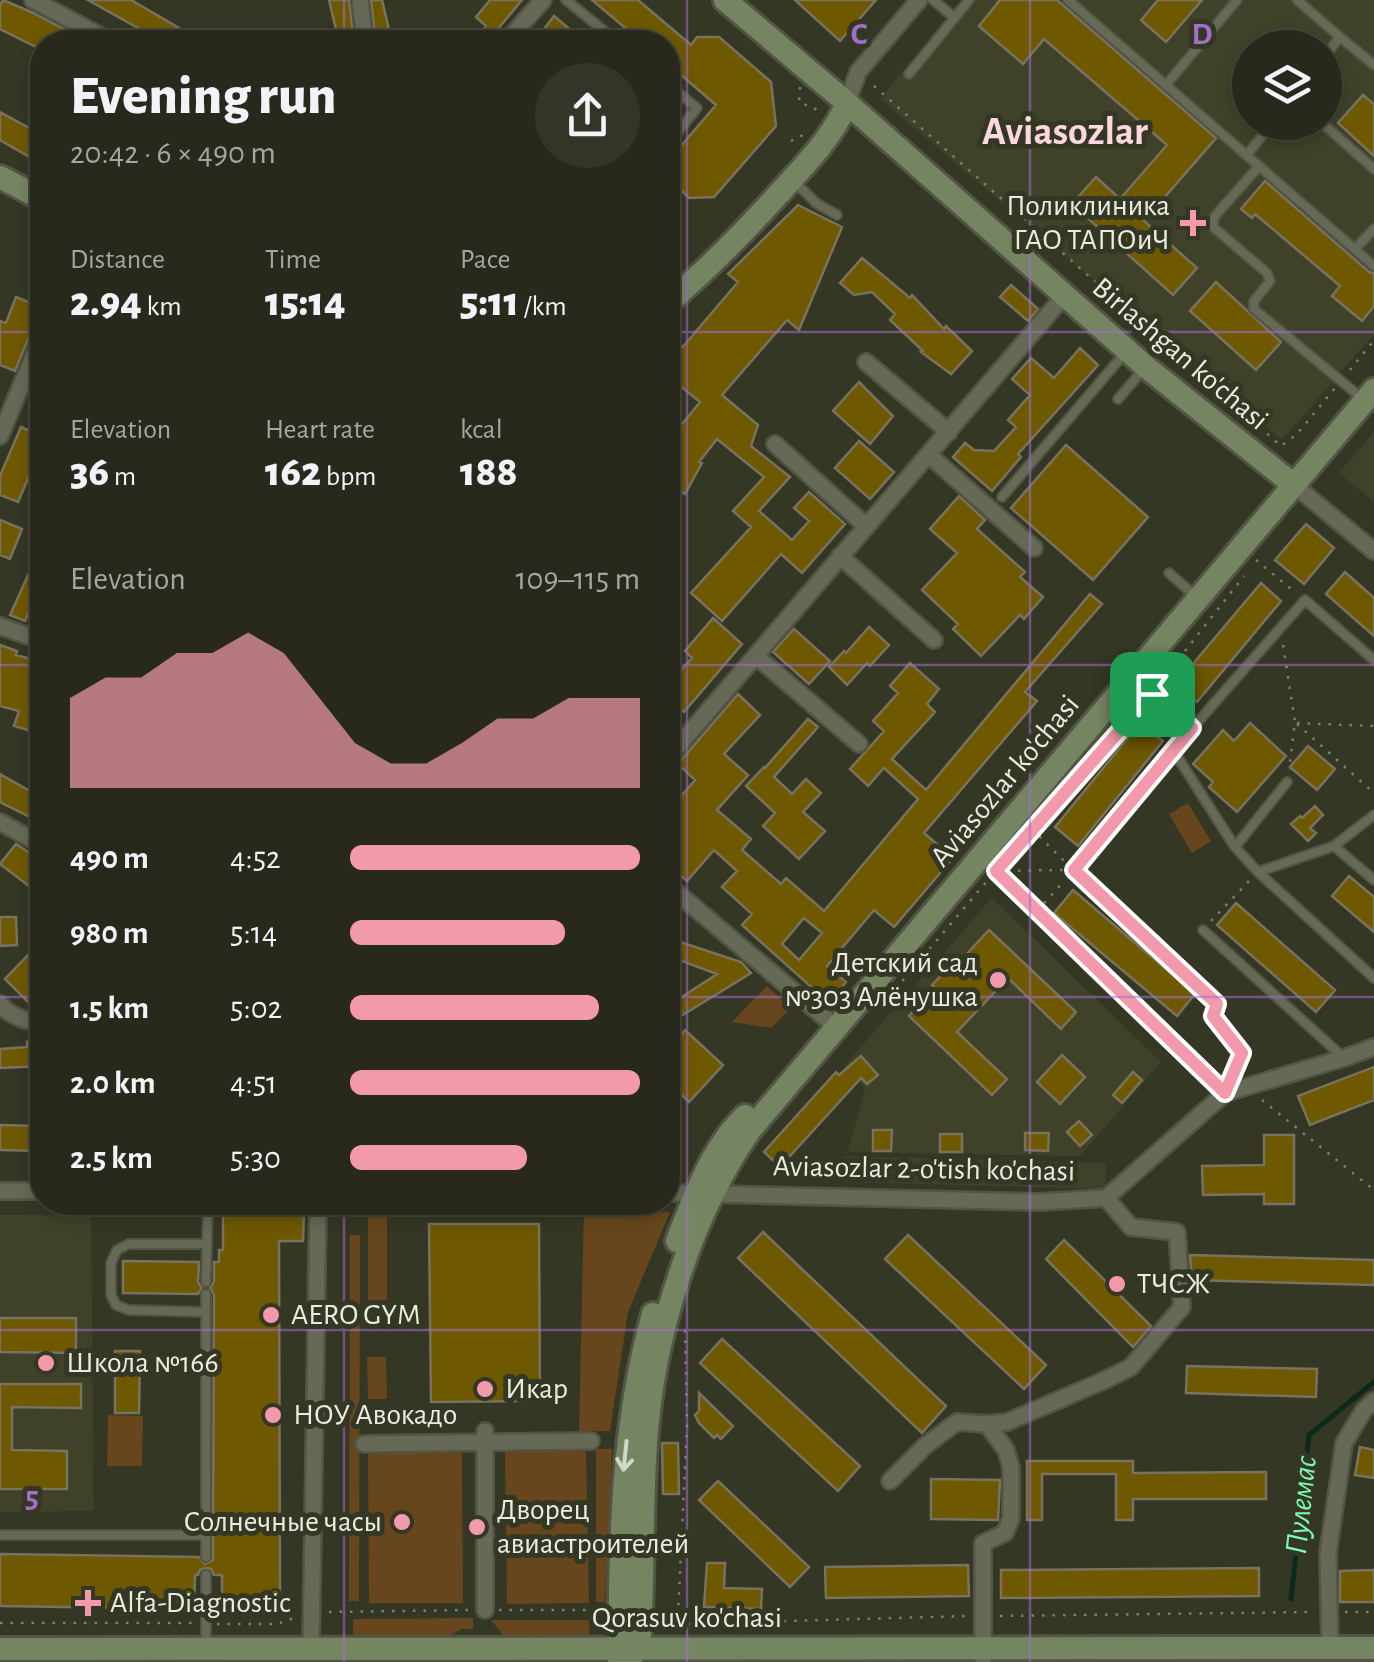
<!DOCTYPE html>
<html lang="en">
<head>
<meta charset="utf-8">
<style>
	:root { --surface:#28291c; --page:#343529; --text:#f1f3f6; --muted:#a5a6a3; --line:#44453b; --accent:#f29aac }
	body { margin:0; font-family:"Alegreya Sans",sans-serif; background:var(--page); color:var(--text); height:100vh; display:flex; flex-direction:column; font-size:38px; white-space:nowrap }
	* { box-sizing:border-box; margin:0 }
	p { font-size:32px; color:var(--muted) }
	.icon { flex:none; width:55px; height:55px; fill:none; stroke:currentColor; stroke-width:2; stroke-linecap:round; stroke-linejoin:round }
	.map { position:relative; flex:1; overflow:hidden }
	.details { position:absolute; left:30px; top:30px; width:650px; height:1185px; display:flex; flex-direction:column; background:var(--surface); border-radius:40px; box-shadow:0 5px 15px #0003,0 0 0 2px var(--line) }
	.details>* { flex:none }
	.fabs { position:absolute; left:1232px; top:30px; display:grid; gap:20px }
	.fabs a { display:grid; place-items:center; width:110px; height:110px; border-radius:50%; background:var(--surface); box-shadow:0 5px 15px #0003,0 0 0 2px var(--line); font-size:50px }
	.pin { position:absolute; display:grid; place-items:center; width:85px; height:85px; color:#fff; margin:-42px; border-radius:20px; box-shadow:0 5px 15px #0006 }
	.round { display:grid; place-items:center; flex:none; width:105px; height:105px; border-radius:52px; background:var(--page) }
	.summary { display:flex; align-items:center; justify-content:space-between; height:170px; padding:0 40px }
	h1 { font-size:55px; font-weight:800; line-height:75px }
	.stats { display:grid; grid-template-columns:repeat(3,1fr); gap:15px; height:170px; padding:10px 40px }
	.stats div { display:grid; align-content:center }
	.stats b { font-size:42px; font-weight:800 }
	.stats small { font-size:28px; font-weight:400 }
	.stats p { font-size:28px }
	.chart { height:280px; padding:20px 40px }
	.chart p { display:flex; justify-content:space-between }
	.chart svg { width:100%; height:180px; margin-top:10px; fill:var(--accent); opacity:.7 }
	ul { padding:0 40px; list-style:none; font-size:32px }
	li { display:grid; grid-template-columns:160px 120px 1fr; align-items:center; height:75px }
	li i { height:25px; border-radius:12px; background:var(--accent) }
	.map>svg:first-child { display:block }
</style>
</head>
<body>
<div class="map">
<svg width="1374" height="1662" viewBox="0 0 1374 1662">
	<rect width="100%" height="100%" fill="#353725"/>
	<path fill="#3f4229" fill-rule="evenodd" d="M961 0H1374V334L1282 440 880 99ZM1250 48H1325V122H1250Z
		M1374 432V502L1339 473Z
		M992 898 1161 1062 1080 1156 848 1152 865 1088 844 1066Z
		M844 1156 1106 1163 1105 1189 844 1182Z
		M0 1215H91L94 1511 0 1512Z"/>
	<path fill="#67461d" d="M1188 803 1211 841 1192 853 1169 814Z
		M767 986 791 1008 771 1028 732 1022Z
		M368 1203H387V1320H368Z
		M584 1208 670 1212 628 1312 610 1431H579Z
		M350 1235H360L359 1601H349Z
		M367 1357H386L387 1399H368Z
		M108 1415 143 1416 142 1466H107Z
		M368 1448H462L463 1603H369Z
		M586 1449 589 1603 507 1604 505 1450Z
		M596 1449H612L605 1602H596Z
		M473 1618V1629H461L451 1635H353V1619Z
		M491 1620H589L590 1637 503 1635Z"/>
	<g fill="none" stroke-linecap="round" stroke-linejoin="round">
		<path stroke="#0b2a19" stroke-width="5" d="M1291 1599 1309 1435 1374 1382"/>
	</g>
	<path fill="#6e5800" stroke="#79725e" stroke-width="2.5" fill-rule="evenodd" d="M3 0 31 12 89 42H42V50L0 29V5Z
		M88 0H131L203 42H163Z
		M329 0H349L354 42H339Z
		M371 0H382L392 42H376Z
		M490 0H522L487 42H473L486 26 476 17Z
		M592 0H638L691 45 697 37H719L771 82 776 126 714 197 689 198 681 190 668 206V161L716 105 668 64V42H642Z
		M795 0H876L840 41Z
		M1000 0H1057L1216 138 1144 221 1197 268 1173 295 1072 204 1096 177 1120 199 1167 145 1044 39 1023 64 979 26Z
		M1158 0H1202L1166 42 1141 20Z
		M554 16 585 42H534Z
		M1363 95 1374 104V156L1338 123Z
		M0 112 42 135V164L0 140Z
		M1265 181 1369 272 1374 273V306L1362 321 1332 296 1340 286 1255 214 1252 218 1241 209Z
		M798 205 842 227 799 330 787 320 722 395 758 425 751 446 790 477 759 511 792 540 809 521 794 508 809 492 845 524 802 573 781 554 722 621 691 593 751 527 733 511 764 477 717 439 699 462 702 463 685 494 668 485V423L678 429 700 402 668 376V350L675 356 738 282 728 274Z
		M862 258 910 298 912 295 944 329 946 326 972 351 951 374 921 352 923 351 890 320 895 314 872 292 854 295 840 283Z
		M1216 282 1281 342 1256 370 1190 311Z
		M1011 285 1038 309 1028 321 1000 297Z
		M16 297 41 307 15 371 0 365V321L6 323Z
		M1080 348 1098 365 1018 454 1021 457 992 491 953 457 965 443 974 450 994 451 1016 427 1008 420 1030 395 1012 379 1031 358 1054 378Z
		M859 382 893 416 870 444 833 411Z
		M21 427 42 436V446L18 502 0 495V476Z
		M859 441 894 472 870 499 835 468Z
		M1066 445 1148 517 1093 580 1011 508Z
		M959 496 985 520 977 529 1025 572 1020 577 1043 597 1024 619 1020 615 981 656 953 629 958 624 922 590 957 553 930 529Z
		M0 520 22 529 10 559 0 555Z
		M1306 524 1334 548 1304 584 1275 560Z
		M1345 572 1374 598V636L1326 594Z
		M29 573 42 581 25 621 10 615Z
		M1261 583 1281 601 1197 702 1176 684Z
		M1090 594 1102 604 1025 692 1037 701 924 833 953 858 894 927 874 910 827 966 846 982 829 1003 742 925 752 914 722 887 737 871 714 850 687 881 668 864V811L695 780 678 764 738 694 760 715 724 754 748 775 717 810 751 839 742 850 781 884 786 878 824 911 918 799 884 768 868 786 850 769 884 731 873 721 898 693 890 686 910 663 939 689 927 704 935 712 892 759 926 790ZM804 918 822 933 799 960 782 944Z
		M713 618 742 644 684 712 668 697V685L692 658 685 651Z
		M869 627 889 645 870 666 867 663 847 685 829 667 844 651 846 653Z
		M794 629 830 661 809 684 773 652Z
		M0 645 17 651 16 655 42 662V724L34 720 31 731 14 726 19 711 0 706Z
		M808 719 818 727 774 777 792 794 806 779 821 793 803 812 825 831 799 859 763 826 775 813 746 786 764 767 765 768Z
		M1140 723 1163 741 1078 846 1055 827Z
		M1250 723 1286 756 1237 812 1209 787 1213 782 1193 764 1223 730 1234 741Z
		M1308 746 1335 769 1317 790 1290 767Z
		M0 774 42 798V808L36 820 0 802Z
		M1315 806 1323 815 1310 828 1316 833 1308 841 1291 824 1300 816 1302 818Z
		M16 844 42 861V896L0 864Z
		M1349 876 1374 897V932L1332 896Z
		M1073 890 1195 994 1177 1016 1054 913Z
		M1236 903 1335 990 1316 1012 1217 925Z
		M0 917H16L17 945 0 946Z
		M989 930 1076 1012 1061 1029 1008 978 957 1032 1007 1079 992 1095 909 1016 936 988 932 985 959 957 962 959Z
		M668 938 741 962 751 973 668 1024V1006L717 974 668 956Z
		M29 954 42 968V1009H35L5 979Z
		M685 1030 723 1065 689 1102 668 1082V1050Z
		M42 1041V1066L0 1068V1049L27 1047V1042Z
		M1062 1055 1085 1077 1060 1104 1037 1082Z
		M861 1056 878 1075 867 1084 861 1078 780 1167 764 1152 836 1072 839 1075Z
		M1374 1067V1100L1310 1125 1298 1096Z
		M1133 1072 1142 1080 1122 1103 1113 1095Z
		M1079 1121 1092 1135 1080 1146 1067 1132Z
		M0 1125 42 1126V1151L0 1150Z
		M873 1130H892L891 1151H873Z
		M1025 1133H1049L1048 1151 1025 1150Z
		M940 1134H962V1152H940Z
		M1264 1135H1294V1204H1264V1194L1203 1195 1202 1166 1264 1165Z
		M223 1210 304 1212 303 1241H279L280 1603H222V1575H214L211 1569 205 1568 200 1570 198 1575H195L194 1609 0 1606V1554L199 1557 205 1564 213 1560 214 1294 210 1288 214 1282V1262H219V1250H223Z
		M429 1224H539L540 1401 431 1402Z
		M763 1232 946 1406 922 1433 738 1258Z
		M908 1235 1046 1365 1024 1389 885 1259Z
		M1064 1240 1151 1326 1133 1347 1046 1259Z
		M1190 1255 1374 1260V1285L1192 1280Z
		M123 1261 199 1262 198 1282 202 1288 198 1294 123 1293Z
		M0 1318H76V1353L0 1352Z
		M722 1339 860 1466 838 1491 700 1363Z
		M115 1351H140L139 1413H115Z
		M1187 1366 1317 1369 1316 1397 1186 1393Z
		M0 1384H81V1408L12 1407V1450L67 1451V1489H0Z
		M699 1393 733 1426 721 1439 717 1435 714 1438 699 1423 695 1415 699 1411Z
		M662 1443H678L679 1494H663Z
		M1360 1447 1374 1450V1478L1355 1475Z
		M1027 1461H1133V1473L1266 1472V1499H1133V1520H1116V1474H1042V1520H1027Z
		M931 1479 1000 1480 998 1520 931 1519Z
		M718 1481 809 1567 790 1587 699 1500Z
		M707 1563H725L724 1588 762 1589 761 1609 704 1607Z
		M968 1565 969 1596 826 1598 825 1567Z
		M1259 1568V1596L1001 1598V1570Z
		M1374 1570V1602H1340V1571Z"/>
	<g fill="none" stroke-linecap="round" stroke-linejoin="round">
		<g stroke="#525444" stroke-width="12">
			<path id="lane" d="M566 0 618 42
				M933 0 955 18
				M1068 0 1374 266
				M1297 0 1340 37
				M1325 56 1340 37 1374 65
				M909 74 969 0
				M668 84 697 108 668 144
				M1166 85 1237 0
				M1321 122 1374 169
				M1247 155 1273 122
				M1259 166 1215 216 1212 226 1267 273 1270 281 1254 301V309L1364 400
				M795 182 816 203 837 215
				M1355 249 1374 229
				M1118 399 1143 370
				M1002 497 1124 354
				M1169 573 1196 597
				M1136 680 1192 729
				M1173 750 1235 847 1258 872 1374 978
				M1334 846 1374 880
				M1235 847 1287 782
				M1258 872 1334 846 1374 815
				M1047 919 1225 1093 1241 1053 1213 1016 1217 1004 1074 870 1173 750 1305 600 1374 660
				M1203 930 1344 1058
				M206 1282 208 1202
				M206 1294V1557
				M206 1312 129 1310 116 1305 111 1295V1263L117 1250 129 1244H207
				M0 1535H206
				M206 1644V1575"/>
		</g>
		<g stroke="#525444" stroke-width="20">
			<path id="street" d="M33 0 112 42
				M360 0 365 42
				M506 42 543 0
				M847 103 858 72 919 0
				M866 362 949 432
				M0 436 42 336
				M775 444 866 526
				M929 455 1034 548
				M1294 485 1374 551
				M840 556 934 640
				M0 626 42 641
				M756 656 859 744
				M668 758 1064 296
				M0 822 42 845
				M668 885 837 1028
				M0 1004C11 1017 26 1021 42 1023
				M0 1191H42
				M668 1193 1040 1202 1106 1198 1225 1093 1344 1058 1374 1047
				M485 1431V1610
				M364 1444 591 1441
				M890 1481 926 1445 957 1422 987 1424
				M1330 1647 1328 1553 1344 1443 1364 1410 1374 1401
				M311 1649 318 1202
				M983 1662V1543L1005 1533 1011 1518V1467L1006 1450 987 1424 1007 1422 1105 1380 1131 1367 1182 1307 1177 1232 1131 1227 1106 1198"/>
		</g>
		<g stroke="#525444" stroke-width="28">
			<path id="secondary" d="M725 0 847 103 1146 367 1294 485
				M0 177 42 199
				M668 303C707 270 741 235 775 198 801 169 832 139 847 103
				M677 1241C694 1197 711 1149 745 1116
				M0 1649 1374 1648
				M619 1662C620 1544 621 1428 653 1314
				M626 1662 639 1648C645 1573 640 1496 648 1420 658 1322 694 1210 751 1129L1374 390"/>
		</g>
		<path stroke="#7e8070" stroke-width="2.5" stroke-dasharray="2.5 8" stroke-linecap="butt" d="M874 86 1281 446 1297 434 1335 388
			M800 87 799 102 820 111
			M791 141 807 133
			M1350 370 1374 340
			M1256 560 1296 593
			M1283 645 1295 722 1289 770
			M1159 684 1244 576
			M1297 723 1374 726
			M1297 724 1374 793
			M1032 829 1065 862
			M997 871 1064 870
			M997 873 1038 912
			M1037 911 1065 880
			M1211 921 1250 880
			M882 1005 1031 829 1145 701
			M1262 1100 1374 1190
			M685 1330 687 1426 678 1614 679 1624 967 1616
			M499 1610H601
			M329 1612 471 1610
			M1345 1612H1374
			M659 1614H676
			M1000 1616 1312 1612
			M0 1623H194
			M217 1624H277L297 1617"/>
		<use href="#lane" stroke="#666955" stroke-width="8"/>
		<use href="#street" stroke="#666955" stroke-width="15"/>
		<use href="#secondary" stroke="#758562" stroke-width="22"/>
	</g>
	<defs><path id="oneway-shaft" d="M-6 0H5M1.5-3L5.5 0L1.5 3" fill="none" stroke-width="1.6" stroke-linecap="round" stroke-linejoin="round" transform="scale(2.5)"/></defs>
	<use stroke="#d3d7c7" href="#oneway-shaft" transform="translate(625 1456) rotate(96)"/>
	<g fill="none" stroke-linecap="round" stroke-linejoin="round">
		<g stroke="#fff" stroke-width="20">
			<path id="route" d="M1152 694 1192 728 1074 870 1217 1004 1213 1016 1242 1053 1225 1093 996 871Z"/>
		</g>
		<use href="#route" stroke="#f29aac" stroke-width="12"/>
	</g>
	<path fill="none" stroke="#a26fcb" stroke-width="2.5" stroke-opacity="0.55" d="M344 0V42M687 0V1662M1030 0V1662M0 332H42M668 332H1374M0 665H42M668 665H1374M0 997H42M668 997H1374M344 1202V1662M0 1330H1374"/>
	<g fill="#f29aac" stroke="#353725" stroke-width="4">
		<path d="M1188 208h10v10h10v10h-10v10h-10v-10h-10v-10h10z"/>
		<circle cx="998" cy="980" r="10"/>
		<circle cx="1117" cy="1284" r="10"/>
		<circle cx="271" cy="1315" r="10"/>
		<circle cx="46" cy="1363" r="10"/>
		<circle cx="485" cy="1389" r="10"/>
		<circle cx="273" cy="1415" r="10"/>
		<circle cx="402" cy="1522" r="10"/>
		<circle cx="477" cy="1527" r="10"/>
		<path d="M83 1588h10v10h10v10h-10v10h-10v-10h-10v-10h10z"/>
	</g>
	<g text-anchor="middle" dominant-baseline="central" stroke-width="10" stroke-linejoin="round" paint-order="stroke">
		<g font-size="30" fill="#eaece0" stroke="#353725" text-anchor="start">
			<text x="1170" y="206" text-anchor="end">Поликлиника<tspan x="1170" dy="34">ГАО ТАПОиЧ</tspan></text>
			<text x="978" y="963" text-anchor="end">Детский сад<tspan x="978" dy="34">№303 Алёнушка</tspan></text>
			<text x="1137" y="1284">ТЧСЖ</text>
			<text x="291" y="1315">AERO GYM</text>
			<text x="66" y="1363">Школа №166</text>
			<text x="505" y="1389">Икар</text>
			<text x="293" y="1415">НОУ Авокадо</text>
			<text x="497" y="1510">Дворец<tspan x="497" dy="34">авиастроителей</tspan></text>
			<text x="382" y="1522" text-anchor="end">Солнечные часы</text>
			<text x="110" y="1603">Alfa-Diagnostic</text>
		</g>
		<g font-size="30" fill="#eaece0" stroke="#353725">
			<text transform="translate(1180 354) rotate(40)">Birlashgan ko'chasi</text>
			<text transform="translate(1005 781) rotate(-50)">Aviasozlar ko'chasi</text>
			<text transform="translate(924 1169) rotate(1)">Aviasozlar 2-o'tish ko'chasi</text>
			<text x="687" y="1618">Qorasuv ko'chasi</text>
		</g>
		<g font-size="32" font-style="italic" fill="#7ef9b2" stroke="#353725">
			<text transform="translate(1301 1505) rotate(-84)">Пулемас</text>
		</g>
		<g font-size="40" font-weight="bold" fill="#fbd8de" stroke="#353725">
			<text x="1065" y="132">Aviasozlar</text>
		</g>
	</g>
	<g font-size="32" text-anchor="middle" font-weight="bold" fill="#a26fcb" stroke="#353725" stroke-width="10" stroke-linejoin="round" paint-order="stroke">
		<text x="859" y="44">C</text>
		<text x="1202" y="44">D</text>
		<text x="32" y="1507">5</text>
	</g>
</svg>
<div class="fabs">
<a><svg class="icon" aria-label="layers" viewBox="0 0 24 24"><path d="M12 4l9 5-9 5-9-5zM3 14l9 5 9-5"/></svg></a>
</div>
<div class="pin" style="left:1152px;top:694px;background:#1e9e55"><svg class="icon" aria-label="arrive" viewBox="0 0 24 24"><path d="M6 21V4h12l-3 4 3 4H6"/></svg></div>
<section class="details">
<div class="summary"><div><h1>Evening run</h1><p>20:42 · 6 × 490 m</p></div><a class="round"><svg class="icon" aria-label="share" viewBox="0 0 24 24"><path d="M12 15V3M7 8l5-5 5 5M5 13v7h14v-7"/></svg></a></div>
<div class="stats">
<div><p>Distance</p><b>2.94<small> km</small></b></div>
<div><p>Time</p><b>15:14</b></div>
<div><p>Pace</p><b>5:11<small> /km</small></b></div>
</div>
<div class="stats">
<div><p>Elevation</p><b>36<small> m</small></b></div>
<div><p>Heart rate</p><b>162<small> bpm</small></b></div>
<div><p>kcal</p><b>188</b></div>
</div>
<div class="chart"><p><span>Elevation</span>109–115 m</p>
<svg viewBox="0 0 160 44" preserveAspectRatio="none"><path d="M0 44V22L10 17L20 17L30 11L40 11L50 6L60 11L70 22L80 33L90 38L100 38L110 33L120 27L130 27L140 22L150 22L160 22V44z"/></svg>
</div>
<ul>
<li><b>490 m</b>4:52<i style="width:100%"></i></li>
<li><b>980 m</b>5:14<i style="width:74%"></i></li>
<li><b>1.5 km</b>5:02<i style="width:86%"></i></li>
<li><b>2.0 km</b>4:51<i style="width:100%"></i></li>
<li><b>2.5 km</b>5:30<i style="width:61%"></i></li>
</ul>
</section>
</div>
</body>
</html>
